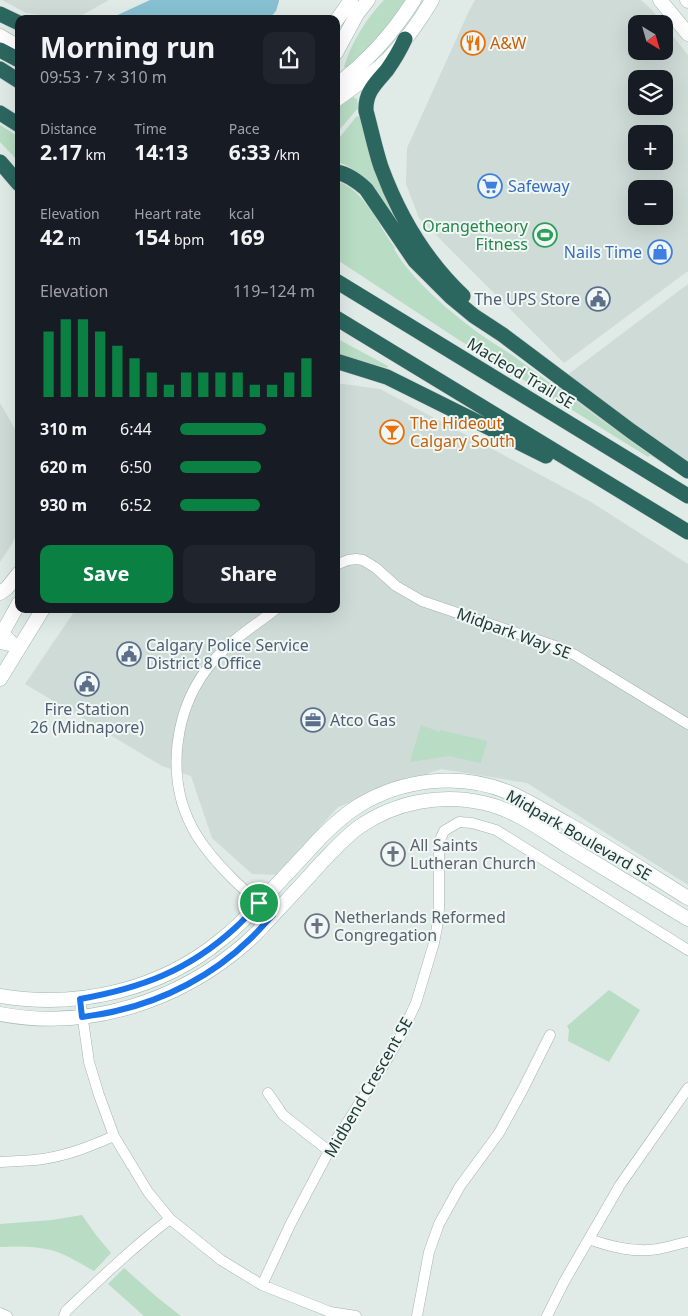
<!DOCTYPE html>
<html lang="en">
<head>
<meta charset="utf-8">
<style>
	:root { --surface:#171b24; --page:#20242c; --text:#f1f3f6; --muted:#9ea1a6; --accent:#0b8043 }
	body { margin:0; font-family:"Noto Sans",sans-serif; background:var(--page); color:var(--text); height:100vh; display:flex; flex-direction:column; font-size:19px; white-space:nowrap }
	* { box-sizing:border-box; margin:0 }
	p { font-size:16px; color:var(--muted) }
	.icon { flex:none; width:28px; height:28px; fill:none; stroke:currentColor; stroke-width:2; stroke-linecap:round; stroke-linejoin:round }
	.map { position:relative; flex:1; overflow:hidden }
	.panel { position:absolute; left:15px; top:15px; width:325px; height:598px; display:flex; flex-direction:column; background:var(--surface); border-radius:10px; box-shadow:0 5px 20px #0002 }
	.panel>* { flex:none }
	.needle { width:32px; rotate:143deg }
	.buttons { position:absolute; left:628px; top:15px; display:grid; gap:10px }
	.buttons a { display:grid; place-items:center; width:45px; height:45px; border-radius:10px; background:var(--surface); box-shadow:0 5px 20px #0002; font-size:25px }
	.pin { position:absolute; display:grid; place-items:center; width:42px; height:42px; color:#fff; margin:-21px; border:2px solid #fff; border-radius:50%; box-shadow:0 1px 5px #0007 }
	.round { display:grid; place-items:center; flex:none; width:52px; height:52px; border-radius:10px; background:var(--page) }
	.overview { display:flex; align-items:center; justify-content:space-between; height:85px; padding:0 25px }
	h1 { font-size:28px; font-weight:700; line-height:38px }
	.metrics { display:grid; grid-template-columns:repeat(3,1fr); gap:8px; height:85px; padding:5px 25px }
	.metrics div { display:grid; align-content:center }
	.metrics b { font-size:21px; font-weight:700 }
	.metrics small { font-size:14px; font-weight:400 }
	.metrics p { font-size:14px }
	.chart { height:140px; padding:10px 25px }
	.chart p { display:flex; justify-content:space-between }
	.chart svg { width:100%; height:90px; margin-top:5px; stroke:var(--accent); stroke-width:6 }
	.action { display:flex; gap:10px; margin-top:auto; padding:10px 25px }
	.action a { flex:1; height:58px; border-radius:10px; background:var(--accent); color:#fff; font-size:20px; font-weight:700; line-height:58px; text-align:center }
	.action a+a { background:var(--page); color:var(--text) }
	ul { padding:0 25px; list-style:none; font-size:16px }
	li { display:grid; grid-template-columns:80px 60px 1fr; align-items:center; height:38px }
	li i { height:12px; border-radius:6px; background:var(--accent) }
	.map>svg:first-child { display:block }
</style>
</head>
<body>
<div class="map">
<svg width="688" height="1316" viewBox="0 0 688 1316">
	<rect width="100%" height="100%" fill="#e0ebe7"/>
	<path fill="#cedbd6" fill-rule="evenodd" d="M2 0H109L75 19 26 13Z
		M475 0H641L652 10 663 24H636V51H664V25L688 55V271L564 363 419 218 406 184 407 148 469 11ZM636 79H664V106H636ZM636 134H664V161H636ZM636 189H664V216H636Z
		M688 284V479L546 391Z
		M336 383 380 389 591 502 688 564V885L527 783 441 769 338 807 277 875 252 874 212 838 191 776 162 766 25 684 76 609H336Z
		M0 403 19 436V529L12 544 0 562Z"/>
	<path fill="#b8dcc4" d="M384 0H405L382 35 348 69 344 67C352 41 366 19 384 0Z
		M353 97 357 99 358 108 336 134V109Z
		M358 116 361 118 397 217 393 219C378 199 363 167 336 162V142L356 117Z
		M0 125 19 137V162L0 142Z
		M336 181C364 188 379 227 395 248L394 249C411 279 452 314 480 334 491 342 503 349 515 357 559 390 604 423 650 455L648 457 456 338 336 259Z
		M336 338 388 366 387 368 336 354Z
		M421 725 440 732V730L487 741 481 763 449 756 410 762Z
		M609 990 640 1010 609 1062 568 1041 569 1030 567 1026Z
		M82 1215 96 1235 111 1253 94 1271C81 1264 66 1254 51 1250 35 1246 17 1246 0 1247V1224L52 1220Z
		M124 1268 158 1298 181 1316H144L108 1284Z"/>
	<path fill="#87c0d1" d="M150 0H279V1L276 11 269 19H109Z"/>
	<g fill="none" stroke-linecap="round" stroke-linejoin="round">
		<g stroke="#a3b3ae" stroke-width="11">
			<path id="street" d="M336 565 348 560 356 559 363 560 376 568 396 586 422 601 558 647 575 655 688 724
				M0 628 19 648
				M0 644 19 648
				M273 915C246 892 217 867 197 836 163 781 173 706 215 659 232 639 256 625 276 609
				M80 999 89 1062 99 1095 114 1136 148 1192 170 1219 221 1260 262 1285 330 1312 356 1316
				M268 1093 283 1115 329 1151
				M0 1162C14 1161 29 1161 43 1159 69 1155 91 1146 114 1136
				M589 1239C611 1247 634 1253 658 1249 668 1247 678 1244 688 1242
				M262 1285 291 1223 329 1151 385 1063 400 1037 416 1003 434 943 437 927 439 909V842L444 831 459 822 472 823 496 830 688 950
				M0 1313 7 1316
				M64 1316 66 1311C100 1279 133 1247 170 1219
				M417 1316 429 1252 439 1224 460 1186 499 1133 523 1089 550 1035
				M547 1316 564 1282 620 1185 688 1088"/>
		</g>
		<g stroke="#9eb7af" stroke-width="15">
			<path id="secondary" d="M660 0 688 34
				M687 0 688 1
				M336 21 351 0
				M0 36 19 47
				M336 53 357 14 368 0
				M336 85C367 62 393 33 414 0
				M336 100C354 87 372 75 388 59 405 41 420 21 432 0
				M0 593 7 588 19 573
				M0 637 19 603
				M0 679 43 609
				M0 996C78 1009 161 990 222 939 238 927 252 911 265 897 284 877 302 858 320 838 332 826 344 815 358 806 402 779 459 772 508 792 529 801 548 813 568 824 609 847 648 873 688 898
				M0 1014C89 1031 180 1001 247 942 257 933 266 923 275 913 291 896 306 880 321 863 333 851 345 837 359 827 395 802 441 793 484 803 515 810 542 830 569 847 609 871 648 895 688 919"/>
		</g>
		<g stroke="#c1c8c7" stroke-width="16">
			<path id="highway" d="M0 14 19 23
				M405 39C400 50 394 60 387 70 376 83 365 92 366 111 371 129 375 149 381 167 399 216 424 259 463 296
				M0 50 19 60
				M0 69 19 81
				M0 113 19 125
				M0 162 19 184
				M336 172C348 174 357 181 366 189L415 261 451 297 474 316 503 335 631 431 688 471
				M336 281 688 496
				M336 318 688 532
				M336 361 387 377 546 456"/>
		</g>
		<use href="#street" stroke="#fff" stroke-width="10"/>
		<use href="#secondary" stroke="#fff" stroke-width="14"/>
		<use href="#highway" stroke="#2c675f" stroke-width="15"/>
	</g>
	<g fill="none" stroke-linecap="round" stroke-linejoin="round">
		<g stroke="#fff" stroke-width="10">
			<path id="route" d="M259 903 273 915C265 923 258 932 249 940 213 975 165 1000 116 1011 105 1014 94 1015 82 1017L80 999C141 988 188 971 235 928 244 920 251 912 259 903Z"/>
		</g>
		<use href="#route" stroke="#1a73e8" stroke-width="6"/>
	</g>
	<defs>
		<g id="restaurant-ring" transform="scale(1.25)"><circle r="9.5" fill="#f0f7f4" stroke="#e8710a" stroke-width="1.5"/><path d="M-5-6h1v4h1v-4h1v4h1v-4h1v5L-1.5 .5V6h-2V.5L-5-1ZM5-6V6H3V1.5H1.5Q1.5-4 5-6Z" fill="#e8710a"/></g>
		<g id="supermarket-ring" transform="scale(1.25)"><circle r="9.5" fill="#f0f7f4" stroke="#3f7fe0" stroke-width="1.5"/><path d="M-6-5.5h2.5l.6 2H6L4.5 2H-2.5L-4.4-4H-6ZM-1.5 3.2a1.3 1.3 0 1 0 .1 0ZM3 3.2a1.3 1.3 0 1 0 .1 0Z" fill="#3f7fe0"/></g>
		<g id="stadium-ring" transform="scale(1.25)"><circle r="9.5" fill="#f0f7f4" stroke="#2e9e5b" stroke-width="1.5"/><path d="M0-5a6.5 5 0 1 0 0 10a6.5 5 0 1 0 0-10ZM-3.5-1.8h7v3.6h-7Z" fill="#2e9e5b"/></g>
		<g id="shop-ring" transform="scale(1.25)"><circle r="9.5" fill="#f0f7f4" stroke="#3f7fe0" stroke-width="1.5"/><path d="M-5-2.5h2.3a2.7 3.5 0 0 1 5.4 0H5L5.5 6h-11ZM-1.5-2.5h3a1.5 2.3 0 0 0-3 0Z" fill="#3f7fe0"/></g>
		<g id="civic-ring" transform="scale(1.25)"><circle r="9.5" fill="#f0f7f4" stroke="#5c6f8a" stroke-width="1.5"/><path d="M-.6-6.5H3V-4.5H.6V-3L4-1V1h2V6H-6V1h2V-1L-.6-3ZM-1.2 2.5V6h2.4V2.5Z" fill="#5c6f8a"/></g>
		<g id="bar-ring" transform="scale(1.25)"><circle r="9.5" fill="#f0f7f4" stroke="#e8710a" stroke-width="1.5"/><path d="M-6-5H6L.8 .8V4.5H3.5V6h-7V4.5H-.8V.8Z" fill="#e8710a"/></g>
		<g id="office-ring" transform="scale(1.25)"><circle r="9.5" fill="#f0f7f4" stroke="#5c6f8a" stroke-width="1.5"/><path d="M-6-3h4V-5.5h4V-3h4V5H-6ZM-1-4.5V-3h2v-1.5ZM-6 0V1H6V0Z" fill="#5c6f8a"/></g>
		<g id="church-ring" transform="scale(1.25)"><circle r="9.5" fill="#f0f7f4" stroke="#6b7280" stroke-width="1.5"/><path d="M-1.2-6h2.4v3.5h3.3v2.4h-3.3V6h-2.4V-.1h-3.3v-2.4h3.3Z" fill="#6b7280"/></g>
	</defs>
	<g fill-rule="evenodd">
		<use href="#restaurant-ring" x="473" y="43"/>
		<use href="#supermarket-ring" x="490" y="186"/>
		<use href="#stadium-ring" x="545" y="235"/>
		<use href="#shop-ring" x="660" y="252"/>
		<use href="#civic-ring" x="598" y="299"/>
		<use href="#bar-ring" x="392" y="432"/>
		<use href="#civic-ring" x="129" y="654"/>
		<use href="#civic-ring" x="87" y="684"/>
		<use href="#office-ring" x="313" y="720"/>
		<use href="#church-ring" x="393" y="854"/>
		<use href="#church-ring" x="317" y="926"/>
	</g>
	<g text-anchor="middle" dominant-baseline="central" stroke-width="4" stroke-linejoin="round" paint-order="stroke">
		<g font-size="16" fill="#c56008" stroke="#f0f7f4" text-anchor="start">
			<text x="490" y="43">A&amp;W</text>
			<text x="410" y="423">The Hideout<tspan x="410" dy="18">Calgary South</tspan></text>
		</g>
		<g font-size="16" fill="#366cbe" stroke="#f0f7f4" text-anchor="start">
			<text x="508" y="186">Safeway</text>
			<text x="642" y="252" text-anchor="end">Nails Time</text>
		</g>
		<g font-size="16" fill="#27864d" stroke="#f0f7f4" text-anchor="end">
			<text x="528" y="226">Orangetheory<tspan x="528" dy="18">Fitness</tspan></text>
		</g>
		<g font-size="16" fill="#4e5e75" stroke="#f0f7f4" text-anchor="start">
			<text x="580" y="299" text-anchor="end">The UPS Store</text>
			<text x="146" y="645">Calgary Police Service<tspan x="146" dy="18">District 8 Office</tspan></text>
			<text x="87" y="709" text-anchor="middle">Fire Station<tspan x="87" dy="18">26 (Midnapore)</tspan></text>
			<text x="330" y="720">Atco Gas</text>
		</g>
		<g font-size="16" fill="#203b36" stroke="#f0f7f4">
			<text transform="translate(521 373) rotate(31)">Macleod Trail SE</text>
			<text transform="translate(514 633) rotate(20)">Midpark Way SE</text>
			<text transform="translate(579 835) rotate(30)">Midpark Boulevard SE</text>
			<text transform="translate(368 1087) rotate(-60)">Midbend Crescent SE</text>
		</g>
		<g font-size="16" fill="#5b616d" stroke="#f0f7f4" text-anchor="start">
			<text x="410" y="845">All Saints<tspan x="410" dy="18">Lutheran Church</tspan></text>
			<text x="334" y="917">Netherlands Reformed<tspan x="334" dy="18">Congregation</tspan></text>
		</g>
	</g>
</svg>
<div class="buttons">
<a><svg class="needle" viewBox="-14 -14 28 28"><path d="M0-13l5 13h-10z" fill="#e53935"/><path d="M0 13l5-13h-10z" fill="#9ea1a6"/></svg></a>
<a><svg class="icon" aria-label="layers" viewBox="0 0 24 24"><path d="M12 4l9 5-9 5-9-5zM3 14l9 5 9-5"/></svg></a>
<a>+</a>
<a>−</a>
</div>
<div class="pin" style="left:259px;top:903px;background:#1e9e55"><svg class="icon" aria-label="arrive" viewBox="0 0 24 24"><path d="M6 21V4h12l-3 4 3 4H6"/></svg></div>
<section class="panel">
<div class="overview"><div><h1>Morning run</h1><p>09:53 · 7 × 310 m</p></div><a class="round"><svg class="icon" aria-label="share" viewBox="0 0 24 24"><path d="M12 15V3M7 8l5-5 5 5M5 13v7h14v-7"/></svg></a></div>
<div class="metrics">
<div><p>Distance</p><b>2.17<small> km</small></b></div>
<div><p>Time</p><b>14:13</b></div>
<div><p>Pace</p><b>6:33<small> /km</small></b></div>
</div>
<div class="metrics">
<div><p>Elevation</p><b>42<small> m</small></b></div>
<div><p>Heart rate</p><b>154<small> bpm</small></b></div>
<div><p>kcal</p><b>169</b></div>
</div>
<div class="chart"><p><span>Elevation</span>119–124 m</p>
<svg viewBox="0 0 160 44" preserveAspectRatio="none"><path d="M5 44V12M15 44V6M25 44V6M35 44V12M45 44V19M55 44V25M65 44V32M75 44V38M85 44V32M95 44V32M105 44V32M115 44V32M125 44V38M135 44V38M145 44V32M155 44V25"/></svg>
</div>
<ul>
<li><b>310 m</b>6:44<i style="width:64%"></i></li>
<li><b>620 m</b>6:50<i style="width:60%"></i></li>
<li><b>930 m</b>6:52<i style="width:59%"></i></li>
</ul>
<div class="action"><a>Save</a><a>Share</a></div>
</section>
</div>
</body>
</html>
